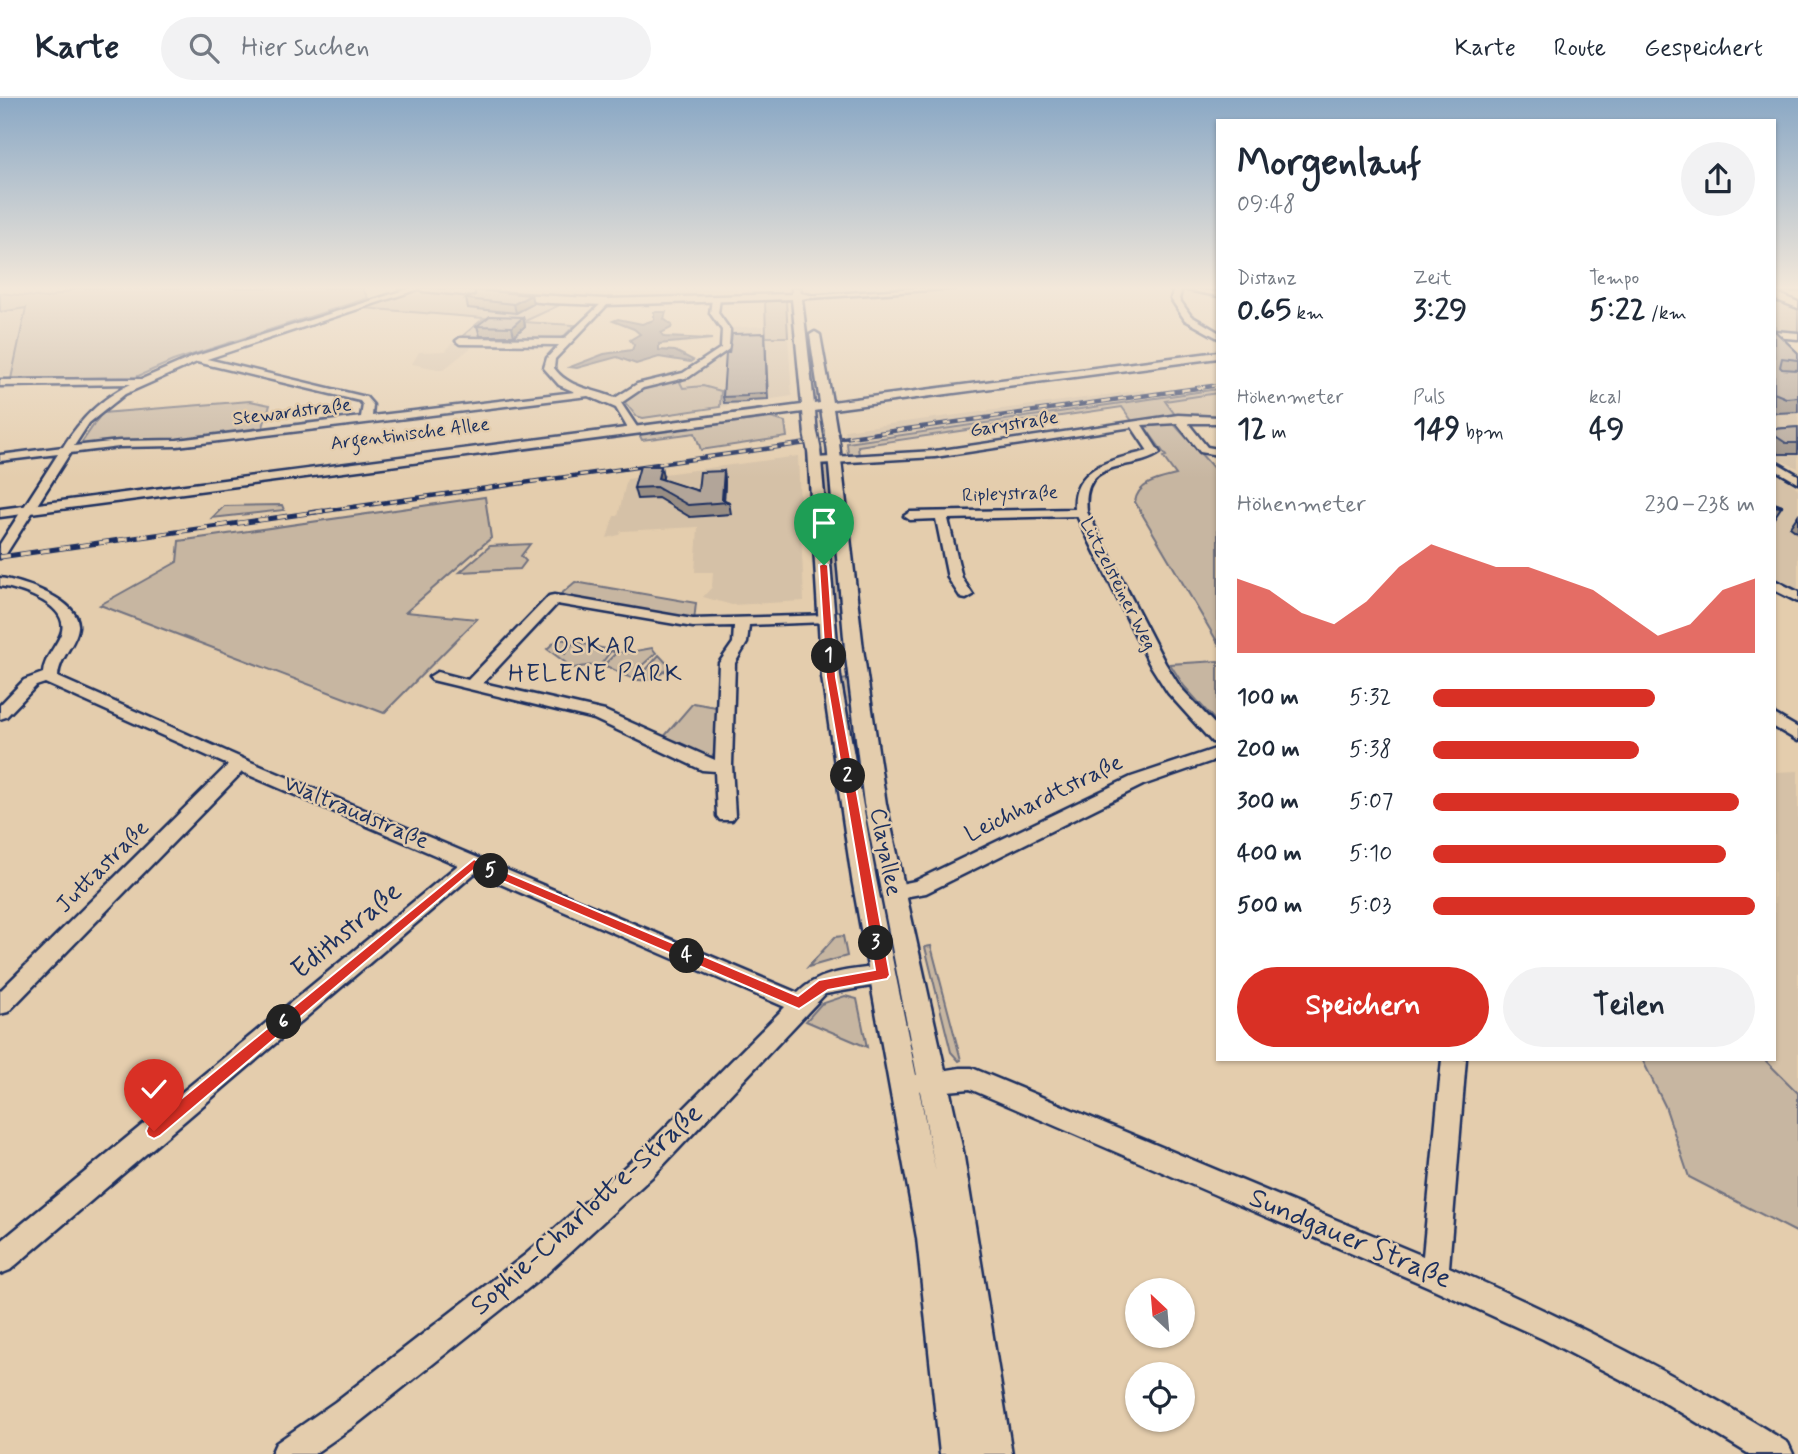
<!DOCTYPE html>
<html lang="de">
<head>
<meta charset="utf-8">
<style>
	:root { --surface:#fff; --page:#f2f2f3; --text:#1f2937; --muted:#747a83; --line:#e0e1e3; --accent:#d93025 }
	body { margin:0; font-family:Mynerve,sans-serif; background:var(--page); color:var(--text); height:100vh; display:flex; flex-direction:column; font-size:26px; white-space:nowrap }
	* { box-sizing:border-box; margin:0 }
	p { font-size:23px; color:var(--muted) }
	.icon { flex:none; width:38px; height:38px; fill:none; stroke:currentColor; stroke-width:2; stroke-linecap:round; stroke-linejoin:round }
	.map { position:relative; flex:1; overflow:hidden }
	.sheet { position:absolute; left:1216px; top:21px; width:560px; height:942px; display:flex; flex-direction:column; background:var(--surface); border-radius:0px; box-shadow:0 2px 5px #0004 }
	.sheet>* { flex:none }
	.needle { width:46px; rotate:334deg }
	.buttons { position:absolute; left:1125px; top:1180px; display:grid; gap:14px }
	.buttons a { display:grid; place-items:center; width:70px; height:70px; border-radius:50%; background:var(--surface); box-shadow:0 2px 5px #0004; font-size:35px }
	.pin { position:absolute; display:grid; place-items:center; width:60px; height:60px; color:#fff; margin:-72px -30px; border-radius:50% 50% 50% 0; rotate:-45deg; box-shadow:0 0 7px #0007 }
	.pin .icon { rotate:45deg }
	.km { position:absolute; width:35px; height:35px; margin:-18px; border-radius:50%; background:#222; color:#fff; font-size:19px; line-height:35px; text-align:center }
	.round { display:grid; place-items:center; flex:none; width:74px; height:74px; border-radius:37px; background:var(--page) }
	.headline { display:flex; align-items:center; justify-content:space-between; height:119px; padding:0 21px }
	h1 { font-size:38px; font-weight:700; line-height:52px }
	.figures { display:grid; grid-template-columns:repeat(3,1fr); gap:10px; height:119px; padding:7px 21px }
	.figures div { display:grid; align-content:center }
	.figures b { font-size:30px; font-weight:700 }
	.figures small { font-size:19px; font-weight:400 }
	.figures p { font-size:19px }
	.chart { height:196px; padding:14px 21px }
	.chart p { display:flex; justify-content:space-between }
	.chart svg { width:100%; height:126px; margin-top:7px; fill:var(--accent); opacity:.7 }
	.button { display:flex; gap:14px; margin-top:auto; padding:14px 21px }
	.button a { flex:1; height:80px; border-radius:42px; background:var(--accent); color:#fff; font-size:28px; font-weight:700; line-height:80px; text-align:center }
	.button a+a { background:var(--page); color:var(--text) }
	ul { padding:0 21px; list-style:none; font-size:23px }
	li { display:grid; grid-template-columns:112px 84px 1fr; align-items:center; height:52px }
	li i { height:18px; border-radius:9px; background:var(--accent) }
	header { display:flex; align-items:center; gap:42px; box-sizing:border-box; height:98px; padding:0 35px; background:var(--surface); border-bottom:2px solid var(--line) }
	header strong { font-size:33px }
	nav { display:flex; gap:38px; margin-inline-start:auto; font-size:24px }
	.search { width:490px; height:63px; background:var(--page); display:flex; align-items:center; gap:18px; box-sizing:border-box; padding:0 24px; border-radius:38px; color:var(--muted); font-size:26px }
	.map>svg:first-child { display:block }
</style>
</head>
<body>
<header>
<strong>Karte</strong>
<div class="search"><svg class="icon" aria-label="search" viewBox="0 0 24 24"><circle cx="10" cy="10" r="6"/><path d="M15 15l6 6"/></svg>Hier suchen</div>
<nav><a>Karte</a><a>Route</a><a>Gespeichert</a></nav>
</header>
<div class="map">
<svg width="1798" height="1356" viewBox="0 0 1798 1356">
	<rect width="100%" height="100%" fill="#e4cdad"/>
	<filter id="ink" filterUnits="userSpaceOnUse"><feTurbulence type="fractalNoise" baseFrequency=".0143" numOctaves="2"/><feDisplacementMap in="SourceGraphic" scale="14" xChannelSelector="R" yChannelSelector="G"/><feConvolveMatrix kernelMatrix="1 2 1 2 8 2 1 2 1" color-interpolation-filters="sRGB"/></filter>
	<g filter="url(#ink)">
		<path fill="#d5c1a7" d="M522 190H738L737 197 734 198 601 202 510 196Z
			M26 209 12 277 0 278V214Z
			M763 228V239H788L792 298 720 309 721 293 703 288 683 290 679 284 728 251 729 241 745 240V237L728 238V230Z
			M478 244 443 272 412 266 419 254 446 253 451 246Z
			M1774 283 1798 284V370L1775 360Z
			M1144 292 1154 300 847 345 845 332Z
			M1218 295V319L1176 318 1164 303Z
			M798 358 804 503 732 507 703 499 712 489 713 474H695L698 429 621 433 619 437 607 440 614 418H618L627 381Z
			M1774 377 1785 378 1798 391V494L1775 480Z
			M1798 673V995L1764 961H1774L1775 674Z"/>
		<path fill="#c7b6a1" stroke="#717280" stroke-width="2" d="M78 190H362L368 200 173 263 136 279 11 281 26 210 0 214V195L47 200Z
			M419 192 562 206 523 224 575 227 560 242 459 241 484 220 363 210Z
			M765 202H786L788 239H766Z
			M1774 205H1785L1798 210V237L1775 235Z
			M688 278 680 284 683 290 703 288 721 293 720 309 643 320 636 318 624 303 642 290Z
			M1218 291V295L1165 303 1176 318 1132 323 1122 309 858 348 859 358 848 356 847 345Z
			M250 303 270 307 262 332 179 343 80 347 102 315Z
			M771 320 785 324 787 339 701 352 695 335 642 342 639 336Z
			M1173 325 1218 375V545L1135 404C1138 384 1160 381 1176 377L1163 359 1166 358 1145 329Z
			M825 367 830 368 842 513H835L822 369Z
			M485 399 491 440 406 514 477 521 384 615 100 507 177 464 179 443Z
			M282 407 284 412 212 420 224 408Z
			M530 446 521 458 526 463 520 471 460 474 490 448Z
			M575 484 696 505 694 523 560 497Z
			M558 541 572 543 560 554 565 556 574 544 625 555 652 550 656 555 638 571 645 573 659 557 670 569C643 592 634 581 604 567L616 555 611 553 601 566 573 570 547 551Z
			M1218 563V626L1184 588 1170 566Z
			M848 581 862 677 896 844 885 846 855 679 841 582Z
			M693 605 716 609V656L708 660 663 640Z
			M843 838 847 858 808 869 835 839Z
			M931 848 961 962 959 963 951 954 925 849Z
			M845 898 857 901 867 949 806 923 821 906Z
			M1642 961H1764L1798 995V1135L1689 1079 1665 1008Z"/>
		<path fill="#9d9591" stroke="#696c7d" stroke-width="2" d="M654 214H666L664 221 672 227 671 230 661 235 664 239 712 241 659 246V252L675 253 693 262 690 264 659 259 636 266 617 259 577 270 570 269 604 256 632 252 634 247 630 242 640 236 634 231 613 223 618 221 642 226 654 222Z"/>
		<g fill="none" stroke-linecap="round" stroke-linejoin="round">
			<g stroke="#1b2f5e" stroke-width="5">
				<path id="minor" d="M411 190H422L207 261 366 299 373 307 372 318 575 294 559 287 544 270 547 260 559 247 460 246 456 243 460 240 564 241 605 202 608 206 555 261 554 270C568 290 593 291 615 300L637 286 683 275 721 250 722 232 710 215 712 201 716 199 720 201 718 215 730 232 729 251 689 279 643 290 621 305 639 332 634 335 630 334 616 310 588 298 177 348 119 349 70 355 6 456 0 460V446L58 356 0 363V357L63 349C81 321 100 301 131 286L0 288V282L142 281 193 259ZM197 264 360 303 363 307 361 319 177 342 119 343 74 348 89 325 125 296Z
					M917 190H959L810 200 806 198Z
					M1174 190H1182L1179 201 1191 218 1218 234V240L1185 222 1171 201Z
					M1186 190 1218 194V198L1187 192Z
					M1774 190H1798V192L1774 193Z
					M1774 233 1798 235V241L1774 239Z
					M1178 317 1218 319V325H1188L1207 349 1218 351V357L1200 354 1177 325 1142 327 1160 355C1131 375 1081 357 1087 414L1165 565 1180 589 1218 630V645L1212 644 1168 595 1149 565 1077 418 948 421 962 480 973 497 966 501 961 500 948 480 936 421 910 422 904 418 910 414 1075 411C1071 368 1116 361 1148 353L1132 329 935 359 815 366 809 363 815 360 935 353Z
					M1774 363 1798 377V385L1774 371Z
					M0 480C21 483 81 502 78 529 76 547 59 559 58 579L246 662 798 895C820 872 853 872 883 868L891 871 894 877 891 883 883 886 825 896 654 1077 545 1177 357 1326 314 1356H271L276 1345 335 1304 525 1157 636 1059 785 909 475 775 10 1172 0 1176V1144L458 767 242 674 8 914 0 916V893L228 667 45 585 36 588 6 619 0 621V607L24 582 43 575C44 560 56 549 61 536 72 508 21 491 0 488Z
					M1774 482 1798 494V504L1774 492Z
					M554 497 693 521 832 517 834 520 827 524 749 527 747 545 735 565 732 667 735 718 732 722H720L717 718 715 673 702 672 594 621 432 582 429 579 437 574 468 582 549 498ZM557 506 693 529 734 528 733 545 719 565 715 662 605 613 483 585Z
					M1774 616 1798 630V643L1774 629Z
					M1218 650V661L1143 687 926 795 893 801 886 799 883 794 886 789 915 783 1131 679Z
					M1442 961H1466L1449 1169C1567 1221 1680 1277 1788 1345L1793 1356H1749L1657 1300 1543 1241 1427 1188 970 991 924 995 916 991 912 984 916 977 960 970H972L1423 1158Z"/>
			</g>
			<g stroke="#1b2f5e" stroke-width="5">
				<path id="major" d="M418 190 605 201 792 196V190H800L801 195 815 198 802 201 814 306 820 305 810 237 815 234 820 237 832 304 1218 254V260L833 311 837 335 831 339 825 335 821 312 815 313 817 337 811 341 805 337 803 314 0 419V411L802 307 792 201 605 207 550 205 423 193Z
					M1774 194 1798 204V210L1774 201Z
					M833 341 839 345 863 551 886 706 963 1053 1012 1356H940L917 1140 852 781 822 579 808 351 814 347 820 351 840 579 876 781 936 1075 864 706 845 551 827 345Z"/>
			</g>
			<use href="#minor" fill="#e4cdad" fill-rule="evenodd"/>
			<use href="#major" fill="#e4cdad" fill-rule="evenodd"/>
			<g stroke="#1b2f5e" stroke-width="2.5">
				<path id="rail-far2" d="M1199 290 1218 287"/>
			</g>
			<g stroke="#1b2f5e" stroke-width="4.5">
				<path id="rail-far1" d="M310 415 1212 288"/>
			</g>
			<g stroke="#1b2f5e" stroke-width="5">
				<path id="rail" d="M0 459 323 413"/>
			</g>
			<use href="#rail-far2" stroke="#e4cdad" stroke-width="2" stroke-dasharray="6" stroke-linecap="butt"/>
			<use href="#rail-far1" stroke="#e4cdad" stroke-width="2.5" stroke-dasharray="8" stroke-linecap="butt"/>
			<use href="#rail" stroke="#e4cdad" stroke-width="3.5" stroke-dasharray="10" stroke-linecap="butt"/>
			<g stroke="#1b2f5e" stroke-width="17" stroke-linecap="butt">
				<path id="major-bridge" d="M831 335 833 345
					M811 337 814 351"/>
			</g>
			<use href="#major-bridge" stroke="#e4cdad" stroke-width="13"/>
		</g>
		<path fill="#998e84" stroke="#1b2f5e" stroke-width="2" d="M531 197 533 206 516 215 468 210 466 201Z
			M523 219 525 228 514 238H480L477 228Z
			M1774 232 1798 255V314L1777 315 1774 314Z
			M765 235 768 301 748 302V304L724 305 723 299 729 255Z
			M1798 329V356H1779L1774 352V331Z
			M724 373 725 384 724 402 729 404 731 416 690 419 658 400 637 401 634 390 663 379 662 382 698 393Z
			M1774 405 1782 408 1774 420Z
			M1798 417V435L1790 429Z"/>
		<path fill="#7d746b" stroke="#1b2f5e" stroke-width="2" d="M531 197 533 206 516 215 514 206Z
			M523 219 525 228 514 238 512 229Z
			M661 368 663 379 660 392 658 380Z
			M724 373 725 384 724 404 722 401Z"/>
		<path fill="#b2a599" stroke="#1b2f5e" stroke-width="2" d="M475 192 531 197 514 206 466 201 475 197Z
			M490 218 523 219 512 229 477 228Z
			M1774 232 1798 255V262L1782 260 1780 269 1782 271 1798 272V299L1786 300 1774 295Z
			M765 235 767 295 747 296V298L723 299 726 255H729L732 236Z
			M1798 329V345H1786L1774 337V331Z
			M640 368H661L658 380 698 393 700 374 724 373 722 401 729 404 688 407 656 389 634 390Z
			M1774 405 1782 408V409L1774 408Z"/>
	</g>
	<linearGradient id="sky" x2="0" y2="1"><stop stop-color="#8aa8c5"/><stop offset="0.5" stop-color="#f3e8da"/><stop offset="1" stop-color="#f3e8da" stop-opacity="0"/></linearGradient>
	<rect width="1798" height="380" fill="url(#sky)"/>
	<path fill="#d93025" stroke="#fff" stroke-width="2" d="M824 465 828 467 836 579 890 877 887 881 828 892 799 911 475 771 160 1038 154 1041 148 1038 146 1033 148 1028 474 761 798 898 819 882 875 872 826 579 819 467Z"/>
	<g text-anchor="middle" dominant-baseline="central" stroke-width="5" stroke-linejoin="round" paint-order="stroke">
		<g font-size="19" fill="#1b2f5e" stroke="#e4cdad">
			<text transform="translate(292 314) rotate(-7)">Stewardstraße</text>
			<text transform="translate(1014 326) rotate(-9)">Garystraße</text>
			<text transform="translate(410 336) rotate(-7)">Argentinische Allee</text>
			<text transform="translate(1010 396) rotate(-2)">Ripleystraße</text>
			<text transform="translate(1118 486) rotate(63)">Lützelsteiner Weg</text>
		</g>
		<g font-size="23" fill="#1b2f5e" stroke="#e4cdad">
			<text transform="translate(1044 701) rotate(-26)">Leichhardtstraße</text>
			<text transform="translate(356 715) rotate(23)">Waltraudstraße</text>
			<text transform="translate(885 754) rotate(79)">Clayallee</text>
			<text transform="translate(103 769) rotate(-45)">Juttastraße</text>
		</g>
		<g font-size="24" letter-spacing="2" fill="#1b2f5e" stroke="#e4cdad">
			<text x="596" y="548">OSKAR<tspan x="596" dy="28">HELENE PARK</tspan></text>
		</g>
		<g font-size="28" fill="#1b2f5e" stroke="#e4cdad">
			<text transform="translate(347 833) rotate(-40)">Edithstraße</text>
			<text transform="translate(587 1112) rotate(-42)">Sophie-Charlotte-Straße</text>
			<text transform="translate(1350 1141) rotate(23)">Sundgauer Straße</text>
		</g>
	</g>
</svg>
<div class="buttons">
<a><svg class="needle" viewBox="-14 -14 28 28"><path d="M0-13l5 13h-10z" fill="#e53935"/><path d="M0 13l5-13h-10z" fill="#747a83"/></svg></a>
<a><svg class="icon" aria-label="locate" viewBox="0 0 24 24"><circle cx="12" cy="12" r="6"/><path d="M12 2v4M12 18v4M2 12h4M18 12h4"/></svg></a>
</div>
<div class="pin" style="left:824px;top:467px;background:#1e9e55"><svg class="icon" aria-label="arrive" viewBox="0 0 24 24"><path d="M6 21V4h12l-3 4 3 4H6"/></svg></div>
<div class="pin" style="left:154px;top:1033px;background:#d93025"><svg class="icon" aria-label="check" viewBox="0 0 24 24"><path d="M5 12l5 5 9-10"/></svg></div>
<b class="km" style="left:829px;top:558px">1</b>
<b class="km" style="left:848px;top:678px">2</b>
<b class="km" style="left:876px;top:845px">3</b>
<b class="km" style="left:687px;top:858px">4</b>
<b class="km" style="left:491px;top:773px">5</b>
<b class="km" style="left:284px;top:924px">6</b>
<section class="sheet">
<div class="headline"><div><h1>Morgenlauf</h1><p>09:48</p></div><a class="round"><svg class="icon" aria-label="share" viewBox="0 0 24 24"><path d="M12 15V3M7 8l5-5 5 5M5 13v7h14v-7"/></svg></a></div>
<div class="figures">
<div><p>Distanz</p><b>0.65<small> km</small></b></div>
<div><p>Zeit</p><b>3:29</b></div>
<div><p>Tempo</p><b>5:22<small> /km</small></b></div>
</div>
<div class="figures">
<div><p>Höhenmeter</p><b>12<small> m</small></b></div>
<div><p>Puls</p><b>149<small> bpm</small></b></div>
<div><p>kcal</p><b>49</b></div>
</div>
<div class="chart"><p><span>Höhenmeter</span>230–238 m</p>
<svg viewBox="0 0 160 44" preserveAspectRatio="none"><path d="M0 44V18L10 22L20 30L30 34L40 26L50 14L60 6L70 10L80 14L90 14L100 18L110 22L120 30L130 38L140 34L150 22L160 18V44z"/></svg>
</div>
<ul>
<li><b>100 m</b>5:32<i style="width:69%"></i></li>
<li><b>200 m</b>5:38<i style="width:64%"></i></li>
<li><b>300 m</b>5:07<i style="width:95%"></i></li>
<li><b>400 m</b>5:10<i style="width:91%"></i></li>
<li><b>500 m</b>5:03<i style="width:100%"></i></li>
</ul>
<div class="button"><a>Speichern</a><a>Teilen</a></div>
</section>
</div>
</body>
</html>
